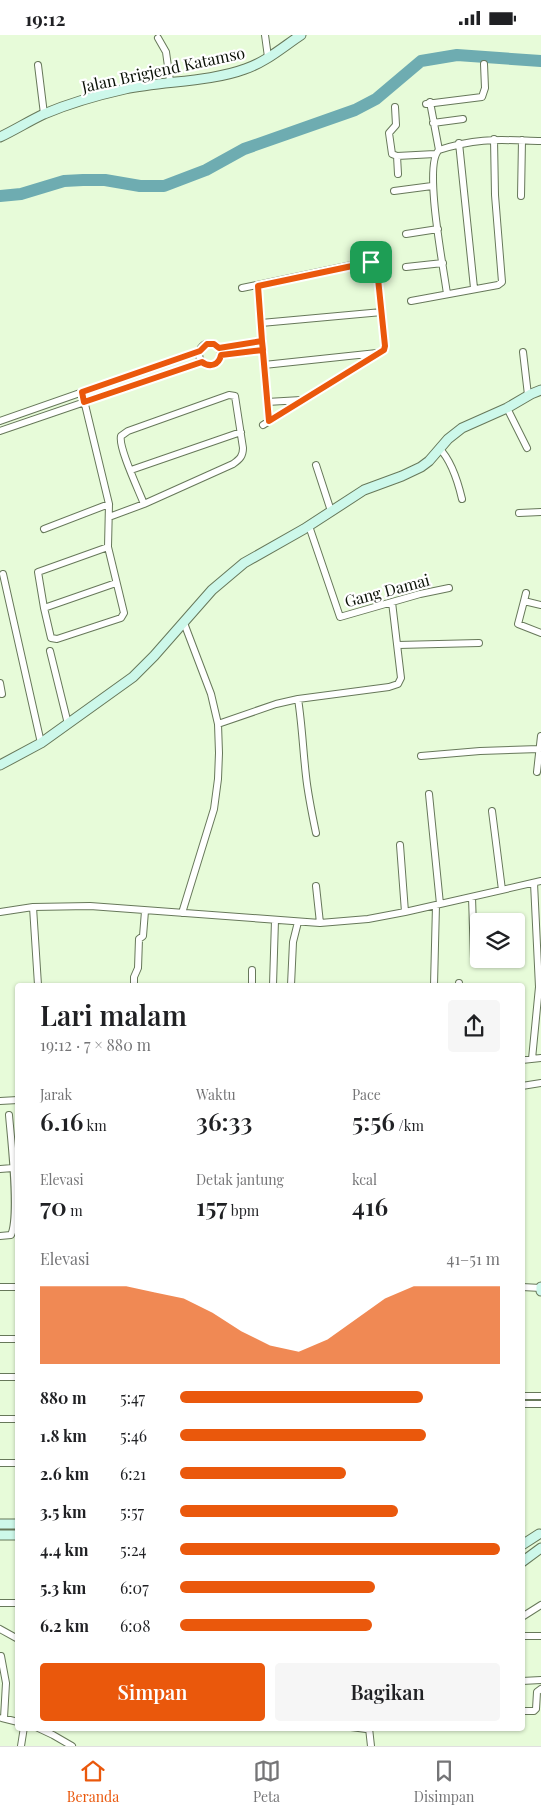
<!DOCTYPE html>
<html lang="id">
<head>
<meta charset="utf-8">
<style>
	:root { --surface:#fff; --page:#f6f6f6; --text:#202124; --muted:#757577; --line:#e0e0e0; --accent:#ea580c }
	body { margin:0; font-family:"Playfair Display",serif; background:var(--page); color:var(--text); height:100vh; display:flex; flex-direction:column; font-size:19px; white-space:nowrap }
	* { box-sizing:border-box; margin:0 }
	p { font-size:16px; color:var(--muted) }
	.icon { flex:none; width:28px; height:28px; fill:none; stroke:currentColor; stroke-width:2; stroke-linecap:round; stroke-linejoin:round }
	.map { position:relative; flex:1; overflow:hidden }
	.sheet { position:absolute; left:15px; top:948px; width:510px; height:748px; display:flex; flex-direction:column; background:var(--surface); border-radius:5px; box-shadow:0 1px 4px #0004 }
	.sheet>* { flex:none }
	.controls { position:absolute; left:470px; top:878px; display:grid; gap:10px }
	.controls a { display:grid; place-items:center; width:55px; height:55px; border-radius:5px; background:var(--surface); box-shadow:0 1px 4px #0004; font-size:25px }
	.pin { position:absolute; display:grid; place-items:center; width:42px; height:42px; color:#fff; margin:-21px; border-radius:10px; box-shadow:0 2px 8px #0006 }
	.round { display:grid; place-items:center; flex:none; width:52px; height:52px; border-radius:5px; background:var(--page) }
	.summary { display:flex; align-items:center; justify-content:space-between; height:85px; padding:0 25px }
	h1 { font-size:28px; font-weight:600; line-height:38px }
	.metrics { display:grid; grid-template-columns:repeat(3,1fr); gap:8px; height:85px; padding:5px 25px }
	.metrics div { display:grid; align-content:center }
	.metrics b { font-size:25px; font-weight:600 }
	.metrics small { font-size:14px; font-weight:400 }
	.metrics p { font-size:14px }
	.chart { height:140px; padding:10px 25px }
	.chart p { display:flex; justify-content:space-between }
	.chart svg { width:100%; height:90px; margin-top:5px; fill:var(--accent); opacity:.7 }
	.cta { display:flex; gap:10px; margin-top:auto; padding:10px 25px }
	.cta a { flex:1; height:58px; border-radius:5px; background:var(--accent); color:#fff; font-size:20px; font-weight:600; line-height:58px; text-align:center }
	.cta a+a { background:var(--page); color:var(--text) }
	ul { padding:0 25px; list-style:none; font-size:16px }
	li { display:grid; grid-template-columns:80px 60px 1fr; align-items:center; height:38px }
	li i { height:12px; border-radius:6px; background:var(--accent) }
	.status { display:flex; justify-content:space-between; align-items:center; height:35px; padding:0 25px; background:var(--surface); direction:ltr }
	.status svg { height:14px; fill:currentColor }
	.menu { display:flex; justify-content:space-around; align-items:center; height:70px; border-top:1px solid var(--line); background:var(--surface); font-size:14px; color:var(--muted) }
	.menu a { display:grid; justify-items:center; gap:2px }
	.menu .current { color:var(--accent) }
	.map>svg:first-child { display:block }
</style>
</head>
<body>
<div class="status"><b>19:12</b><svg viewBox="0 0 49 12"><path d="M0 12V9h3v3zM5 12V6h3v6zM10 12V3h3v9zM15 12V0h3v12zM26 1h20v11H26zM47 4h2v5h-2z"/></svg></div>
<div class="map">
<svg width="541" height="1711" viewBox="0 0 541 1711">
	<rect width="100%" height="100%" fill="#e7fbd9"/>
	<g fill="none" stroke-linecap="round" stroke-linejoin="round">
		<path stroke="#6eacb1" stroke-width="12" d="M0 161 21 159 64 146 83 145H105L140 151H164L206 135 244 114 355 75 376 64 421 26 457 20 541 26"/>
		<g stroke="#67785a" stroke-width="8">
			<path id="street" d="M265 0 268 22
				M158 3 166 17 170 46
				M38 30 44 79
				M430 67 439 115
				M426 69 482 62 485 53 484 29
				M395 72 396 90 389 98 392 119 397 121 435 119
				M433 88 463 84
				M459 108 474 253
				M439 115C423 129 444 235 447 259
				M439 115C478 102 501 105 541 106
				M397 121 398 139
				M394 156 432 151
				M521 161 522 105
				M406 199 438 194
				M406 232 443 228
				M258 251 269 386
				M242 253 366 227 375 228 377 234 385 311 384 315 263 390
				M411 266 498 250 502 247 495 160 494 104
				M261 288 382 277
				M199 319a11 11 0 1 1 22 0a11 11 0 1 1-22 0Z
				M219 313 262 306
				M523 317 528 360
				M221 320 263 315
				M264 330 377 318
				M82 357 109 469 108 512 124 578 121 583 57 604 51 603 44 573 38 537 108 512
				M267 367 301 365
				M507 373 527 413
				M0 386 200 316
				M0 396 202 327
				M439 413C452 426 458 447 462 464
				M316 430 331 476
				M131 435 241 397
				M519 478 541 477
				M109 482 144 469 233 429C240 424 243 421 243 413L235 361 229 360 128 396 121 401C118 412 139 456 144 469
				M309 491 340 582 420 559 449 553
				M44 494 109 469
				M3 539 41 708
				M526 558 524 566 541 570
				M524 566 518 589 541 598
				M44 573 116 548
				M398 610 479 608
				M50 616 68 689
				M0 648 2 659
				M298 664C302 689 303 715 306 741 308 760 312 779 316 798
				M218 689 276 669 298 664 389 652 398 649 401 643 392 567
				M421 721 480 716 539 714
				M537 737 541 701
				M429 759 440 869
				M492 776 502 855
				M400 810 405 877
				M316 851 320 888
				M472 862 474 924
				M33 872 38 950
				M0 877 33 872 90 871 320 888 368 884 405 877 541 846
				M182 878 214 774 218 744 219 718 218 689 211 659 184 588
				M134 950V942L138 933 139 904 143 901 145 876
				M252 950V935
				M273 950 275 885
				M291 950 293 907 298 887
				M434 950 436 870
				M459 950V948
				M532 1024 539 952 534 848
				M522 1025 541 1023
				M522 1051 541 1048
				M0 1066 18 1065
				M0 1134 13 1133
				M0 1201 11 1200C20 1181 11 1104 9 1080
				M0 1252H18
				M522 1252 541 1253
				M0 1304H18
				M0 1342H18
				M522 1361H541
				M522 1369H541
				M0 1384H18
				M0 1428H18
				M0 1568H18
				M522 1582 541 1570
				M0 1594 18 1604
				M522 1601H541
				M1 1621 6 1648 4 1683
				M522 1646 541 1645
				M522 1676H534L536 1674 537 1657 541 1654
				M2 1683 18 1687
				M36 1692 53 1700 72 1711
				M351 1692 366 1694 370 1692
				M369 1693 371 1711
				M21 1711 24 1692"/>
		</g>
		<g stroke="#67785a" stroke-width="11">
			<path id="secondary" d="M0 102C15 95 29 86 44 79 70 68 98 60 125 54 163 46 210 47 245 34 266 27 283 12 301 0
				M0 730 41 708 133 642 154 621 212 555 244 528 304 494 364 455 402 441 421 432 429 426 448 404 462 393 507 373 531 359 541 355
				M541 1252V1256
				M0 1489H18
				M0 1500H18
				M522 1510 539 1499
				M522 1527 541 1513"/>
		</g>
		<use href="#street" stroke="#fff" stroke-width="6"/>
		<use href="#secondary" stroke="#cdf8ea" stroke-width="9"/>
	</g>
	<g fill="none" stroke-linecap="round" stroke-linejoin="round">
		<g stroke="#fff" stroke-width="10">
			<path id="route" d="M371 227 258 251 262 306 263 315 221 320C219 330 210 333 202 327L84 367 82 357 200 316 207 309H214L219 313 262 306 269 386 384 315 385 311 377 234 375 228 371 227"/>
		</g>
		<use href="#route" stroke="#ea580c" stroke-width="6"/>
	</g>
	<g text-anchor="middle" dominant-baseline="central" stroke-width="4.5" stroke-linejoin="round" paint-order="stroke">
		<g font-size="16" fill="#0b1207" stroke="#fff">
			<text transform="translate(163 34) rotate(-12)">Jalan Brigjend Katamso</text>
			<text transform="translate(387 555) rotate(-15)">Gang Damai</text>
		</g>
	</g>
</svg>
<div class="controls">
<a><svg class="icon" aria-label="layers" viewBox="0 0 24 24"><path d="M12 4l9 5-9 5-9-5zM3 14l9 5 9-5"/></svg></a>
</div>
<div class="pin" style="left:371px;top:227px;background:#1e9e55"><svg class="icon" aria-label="arrive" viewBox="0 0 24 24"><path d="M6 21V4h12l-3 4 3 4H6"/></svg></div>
<section class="sheet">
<div class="summary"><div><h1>Lari malam</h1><p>19:12 · 7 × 880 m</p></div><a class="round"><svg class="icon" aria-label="share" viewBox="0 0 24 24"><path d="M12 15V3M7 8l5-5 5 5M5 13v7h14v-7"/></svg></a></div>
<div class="metrics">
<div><p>Jarak</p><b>6.16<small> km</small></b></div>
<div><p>Waktu</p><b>36:33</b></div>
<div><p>Pace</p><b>5:56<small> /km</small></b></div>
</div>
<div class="metrics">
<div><p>Elevasi</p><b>70<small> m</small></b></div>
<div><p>Detak jantung</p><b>157<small> bpm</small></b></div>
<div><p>kcal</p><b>416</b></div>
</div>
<div class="chart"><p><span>Elevasi</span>41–51 m</p>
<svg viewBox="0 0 160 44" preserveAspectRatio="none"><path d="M0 44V6L10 6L20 6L30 6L40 9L50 12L60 19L70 28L80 35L90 38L100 32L110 22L120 12L130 6L140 6L150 6L160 6V44z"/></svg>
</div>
<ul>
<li><b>880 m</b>5:47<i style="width:76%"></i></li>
<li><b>1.8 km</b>5:46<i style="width:77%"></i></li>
<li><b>2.6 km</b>6:21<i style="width:52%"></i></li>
<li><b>3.5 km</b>5:57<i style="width:68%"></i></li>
<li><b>4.4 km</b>5:24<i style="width:100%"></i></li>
<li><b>5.3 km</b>6:07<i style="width:61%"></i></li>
<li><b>6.2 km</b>6:08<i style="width:60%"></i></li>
</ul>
<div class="cta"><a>Simpan</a><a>Bagikan</a></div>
</section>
</div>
<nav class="menu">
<a class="current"><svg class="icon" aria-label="home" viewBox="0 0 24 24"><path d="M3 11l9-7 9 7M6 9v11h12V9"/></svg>Beranda</a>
<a><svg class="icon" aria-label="map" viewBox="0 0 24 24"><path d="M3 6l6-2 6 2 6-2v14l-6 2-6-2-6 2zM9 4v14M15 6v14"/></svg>Peta</a>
<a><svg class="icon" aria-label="saved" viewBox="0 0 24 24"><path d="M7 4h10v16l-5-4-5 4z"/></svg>Disimpan</a>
</nav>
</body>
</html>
